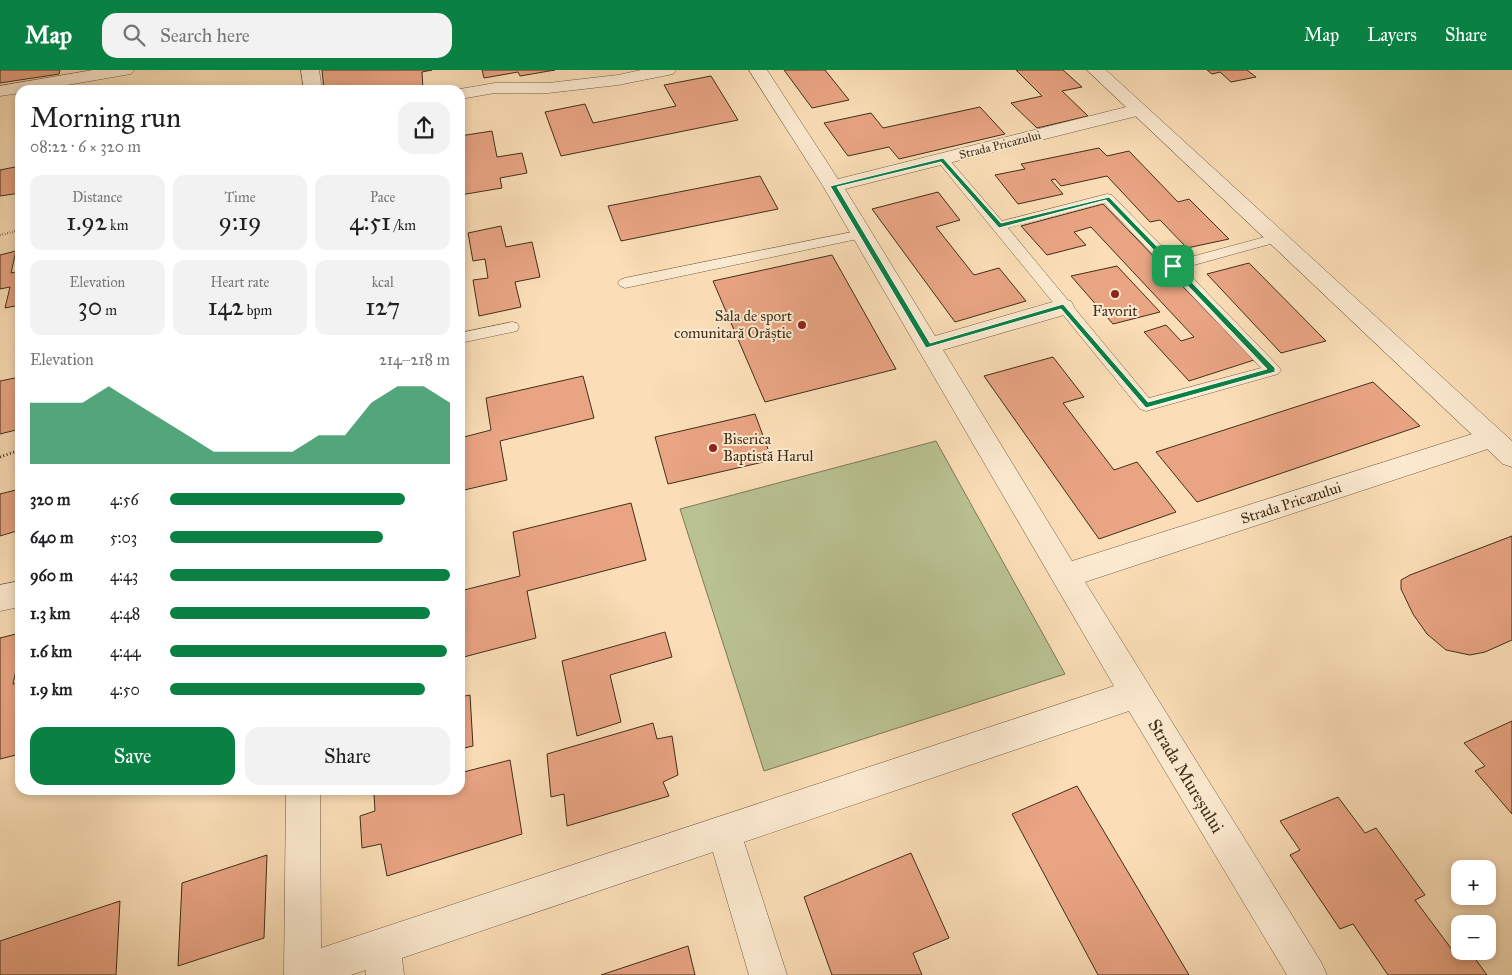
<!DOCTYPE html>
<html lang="en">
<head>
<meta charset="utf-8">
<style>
	:root { --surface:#fff; --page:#f2f2f2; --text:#202124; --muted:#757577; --accent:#0b8043 }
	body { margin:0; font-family:"IM FELL Great Primer",serif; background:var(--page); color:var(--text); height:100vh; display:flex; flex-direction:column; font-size:19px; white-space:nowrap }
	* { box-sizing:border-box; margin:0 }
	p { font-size:16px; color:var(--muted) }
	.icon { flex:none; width:28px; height:28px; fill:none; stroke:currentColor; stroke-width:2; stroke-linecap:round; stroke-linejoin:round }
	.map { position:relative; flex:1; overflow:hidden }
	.panel { position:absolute; left:15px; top:15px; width:450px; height:710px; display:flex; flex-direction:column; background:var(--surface); border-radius:15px; box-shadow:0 2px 8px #0003 }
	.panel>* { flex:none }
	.buttons { position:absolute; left:1451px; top:790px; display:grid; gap:10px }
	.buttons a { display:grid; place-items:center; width:45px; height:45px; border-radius:10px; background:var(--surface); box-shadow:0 2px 8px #0003; font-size:25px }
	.pin { position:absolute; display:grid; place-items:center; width:42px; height:42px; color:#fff; margin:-21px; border-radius:10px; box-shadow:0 2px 8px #0006 }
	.round { display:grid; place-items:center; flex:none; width:52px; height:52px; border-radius:15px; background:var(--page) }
	.overview { display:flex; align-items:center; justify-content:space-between; height:85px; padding:0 15px }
	h1 { font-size:28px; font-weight:600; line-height:38px }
	.stats { display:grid; grid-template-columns:repeat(3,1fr); gap:8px; height:85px; padding:5px 15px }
	.stats div { display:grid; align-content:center; border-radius:12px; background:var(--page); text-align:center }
	.stats b { font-size:25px; font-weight:600 }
	.stats small { font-size:14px; font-weight:400 }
	.stats p { font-size:14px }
	.chart { height:140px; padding:10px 15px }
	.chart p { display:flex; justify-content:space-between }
	.chart svg { width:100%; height:90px; margin-top:5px; fill:var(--accent); opacity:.7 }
	.primary-button { display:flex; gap:10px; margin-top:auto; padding:10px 15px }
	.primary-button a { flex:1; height:58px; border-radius:15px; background:var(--accent); color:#fff; font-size:20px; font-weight:600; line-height:58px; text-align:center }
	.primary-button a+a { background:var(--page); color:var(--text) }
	ul { padding:0 15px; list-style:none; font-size:16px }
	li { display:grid; grid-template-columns:80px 60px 1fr; align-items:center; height:38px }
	li i { height:12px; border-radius:6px; background:var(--accent) }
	header { display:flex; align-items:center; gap:30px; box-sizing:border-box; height:70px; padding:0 25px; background:var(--accent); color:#fff }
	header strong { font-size:24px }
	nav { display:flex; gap:28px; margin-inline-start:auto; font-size:18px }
	.search { width:350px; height:45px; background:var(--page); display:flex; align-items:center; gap:12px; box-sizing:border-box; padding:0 18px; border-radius:15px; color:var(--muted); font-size:19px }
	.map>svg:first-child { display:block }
</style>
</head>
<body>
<header>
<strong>Map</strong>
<div class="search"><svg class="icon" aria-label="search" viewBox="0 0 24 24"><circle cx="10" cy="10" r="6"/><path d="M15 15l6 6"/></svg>Search here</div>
<nav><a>Map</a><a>Layers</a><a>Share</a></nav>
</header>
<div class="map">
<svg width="1512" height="905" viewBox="0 0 1512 905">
	<rect width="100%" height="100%" fill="#fbdeb7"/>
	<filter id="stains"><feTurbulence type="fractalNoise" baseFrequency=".004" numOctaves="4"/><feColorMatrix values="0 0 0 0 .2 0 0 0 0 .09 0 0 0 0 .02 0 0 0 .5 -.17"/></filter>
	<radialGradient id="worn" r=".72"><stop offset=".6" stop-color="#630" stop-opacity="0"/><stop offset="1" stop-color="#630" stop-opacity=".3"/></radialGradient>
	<path fill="#bac292" stroke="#7d7856" d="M936 371 1065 604 764 701 680 439Z"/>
	<path fill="#e9a483" stroke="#402f19" d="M0 0H60L59 4 0 13Z
		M322 0H432L422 2 423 20H324Z
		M482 0H555L520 6 518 2 484 8Z
		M784 0H825L849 30 812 38Z
		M1016 0H1063L1082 17 1062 21 1088 46 1037 58 1011 33 1042 26Z
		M1207 0H1247L1256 7 1231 12 1220 2 1212 4Z
		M711 6 738 50 561 86 545 42 585 34 593 53 676 36 664 15Z
		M980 37 1005 64 899 89 889 77 848 86 824 53 871 43 883 58Z
		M492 61 497 87 522 83 527 103 500 108 502 118 460 125V66Z
		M1099 78 1107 86 1129 81 1178 132 1189 129 1229 169 1187 178 1160 150 1150 152 1107 106 1061 116 1055 109 1051 110 1063 124 1018 134 995 105 1025 99 1021 94Z
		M20 96V138H16L20 123 0 126V100Z
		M760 106 778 139 621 171 608 136Z
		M938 122 960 150 936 157 974 205 999 198 1026 231 955 252 872 139Z
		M1103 134 1254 290 1189 311 1144 262 1166 255 1181 271 1194 267 1091 157 1074 162 1086 175 1047 185 1021 156Z
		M501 156 506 177 532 172 540 207 515 212 521 237 479 246 473 210 488 208 485 189 473 191 468 163Z
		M16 181 11 203 20 201V235L5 238 10 217 0 219V185Z
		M832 185 896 299 765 332 713 211Z
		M1249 193 1326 271 1281 283 1207 204Z
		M1117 196 1160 242 1113 254 1071 206Z
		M1053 287 1084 327 1063 333 1114 400 1137 392 1176 442 1099 469 984 306Z
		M583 306 594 348 500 371 507 410 460 421V368L491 360 486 328Z
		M20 307V359L0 364V311Z
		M1373 312 1420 356 1197 432 1156 382Z
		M755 344 772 390 668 414 655 367Z
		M20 419V460L0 466V424Z
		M631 433 646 490 527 521 536 568 460 588V521L520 506 513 462Z
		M1512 466V570L1485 582 1470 585 1446 580 1427 564 1413 544 1401 519V510L1410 505Z
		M665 562 672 587 610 605 621 652 577 666 562 591Z
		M20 563V582L13 614 20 613V684L0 689V568Z
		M470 625 473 676 460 679V627Z
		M1512 651V744L1475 701 1485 696 1464 673Z
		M653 653 657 669 672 666 678 705 663 712 669 726 567 756 564 724 551 727 547 684Z
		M510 690 522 764 387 806 381 774 362 778 360 746 375 741 374 724 392 720H460V703Z
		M1077 716 1189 905H1098L1012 744Z
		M1338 727 1365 763 1376 758 1425 825 1415 830 1459 889 1471 883 1487 905H1388L1353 854 1340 859 1290 785 1300 780 1280 751Z
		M911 783 949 868 913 883 922 905H832L804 827Z
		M267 785 264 868 178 896 182 813Z
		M120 831 116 905H0V871Z
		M688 876 695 905H601Z"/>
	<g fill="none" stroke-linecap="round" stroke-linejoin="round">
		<g stroke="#6f5b40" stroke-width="1">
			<path id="service" d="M943 86 947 87 1002 151 1107 124 1112 125 1176 191 1276 164 1281 165 1283 168 1281 171 1183 198 1278 296 1281 300 1278 304 1146 341 1140 339 939 93 937 90ZM1104 133 1261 298 1149 328 1008 158Z
				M862 160 867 161 869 164 867 167 625 218 620 216 618 213 620 210 625 208Z
				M512 252 517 253 519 257 517 261 460 273V263Z"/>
		</g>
		<g stroke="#6f5b40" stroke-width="1">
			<path id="minor" d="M93 0H134L131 4 125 5 38 20H20V23L0 26V16Z
				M301 0H319L322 20H304Z
				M641 0H676L673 4 618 15 548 23H495L460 29V20H454L495 13H548L618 5Z
				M749 0H767L838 109 1138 34 1145 36 1147 40 1145 44 845 119 935 266 1063 229 1071 231 1074 237 1071 243 943 280 1072 491 1491 358 1500 361 1504 368 1500 375 1085 512 1321 892 1327 905H1287L1129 641 744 772 787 905H749L713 782 402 888 404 905H366V900L351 905H284L286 720H320L321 878 1114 616 823 116Z
				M20 511V537L0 541V515Z"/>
		</g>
		<g stroke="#6f5b40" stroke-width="1">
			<path id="tertiary" d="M1087 0H1106L1512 371V397L1503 394Z"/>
		</g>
		<path stroke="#402f19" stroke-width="2.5" stroke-dasharray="0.5 2" stroke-linecap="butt" d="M0 165 20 160"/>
		<path stroke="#402f19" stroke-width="3" stroke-dasharray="1 2.5" stroke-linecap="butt" d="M0 387 20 380"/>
		<use href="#service" fill="#fcead0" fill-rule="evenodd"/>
		<use href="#minor" fill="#fcead0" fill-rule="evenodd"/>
		<use href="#tertiary" fill="#fcead0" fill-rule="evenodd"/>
	</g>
	<path fill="#0b8043" stroke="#fff" fill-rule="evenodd" d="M943 88 1001 153 1109 127 1275 298V302L1146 338 1061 239 926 278 830 116ZM941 92 999 158 1106 130 1267 299 1148 332 1063 234 930 273 837 117Z"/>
	<g fill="#8f2418" stroke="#fcead0" stroke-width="2">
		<circle cx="1115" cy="224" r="5"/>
		<circle cx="802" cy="255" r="5"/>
		<circle cx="713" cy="378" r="5"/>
	</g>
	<g text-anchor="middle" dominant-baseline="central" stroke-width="4" stroke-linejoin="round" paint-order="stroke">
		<g font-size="12" fill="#402f19" stroke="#fcead0">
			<text transform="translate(1000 75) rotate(-14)">Strada Pricazului</text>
		</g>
		<g font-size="15" fill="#402f19" stroke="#fcead0">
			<text x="1115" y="241">Favorit</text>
			<text x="792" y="246" text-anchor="end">Sala de sport<tspan x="792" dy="17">comunitară Orăștie</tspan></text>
			<text x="723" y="369" text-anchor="start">Biserica<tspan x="723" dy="17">Baptistă Harul</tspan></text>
		</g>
		<g font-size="15" fill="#402f19" stroke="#fcead0">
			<text transform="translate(1291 433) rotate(-18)">Strada Pricazului</text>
		</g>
		<g font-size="18" fill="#402f19" stroke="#fcead0">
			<text transform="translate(1186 706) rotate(59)">Strada Mureșului</text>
		</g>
	</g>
	<rect width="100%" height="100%" filter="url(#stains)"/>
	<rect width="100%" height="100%" fill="url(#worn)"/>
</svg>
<div class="buttons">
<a>+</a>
<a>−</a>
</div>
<div class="pin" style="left:1173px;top:196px;background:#1e9e55"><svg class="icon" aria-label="arrive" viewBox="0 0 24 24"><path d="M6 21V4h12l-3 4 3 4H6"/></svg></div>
<section class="panel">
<div class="overview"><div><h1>Morning run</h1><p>08:22 · 6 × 320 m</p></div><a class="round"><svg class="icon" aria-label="share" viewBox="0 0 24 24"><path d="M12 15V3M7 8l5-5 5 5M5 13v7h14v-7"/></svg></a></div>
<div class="stats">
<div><p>Distance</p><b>1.92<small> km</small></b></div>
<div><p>Time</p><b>9:19</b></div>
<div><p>Pace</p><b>4:51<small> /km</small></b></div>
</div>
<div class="stats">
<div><p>Elevation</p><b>30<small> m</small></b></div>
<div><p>Heart rate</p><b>142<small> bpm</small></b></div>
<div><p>kcal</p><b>127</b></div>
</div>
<div class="chart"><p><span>Elevation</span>214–218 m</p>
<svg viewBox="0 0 160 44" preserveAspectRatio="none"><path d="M0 44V14L10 14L20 14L30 6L40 14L50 22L60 30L70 38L80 38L90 38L100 38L110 30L120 30L130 14L140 6L150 6L160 14V44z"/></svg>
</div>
<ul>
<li><b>320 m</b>4:56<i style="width:84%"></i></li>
<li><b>640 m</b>5:03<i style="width:76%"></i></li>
<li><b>960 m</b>4:43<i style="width:100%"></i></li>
<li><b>1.3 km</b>4:48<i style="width:93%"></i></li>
<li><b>1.6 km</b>4:44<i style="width:99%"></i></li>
<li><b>1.9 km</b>4:50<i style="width:91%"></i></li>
</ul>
<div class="primary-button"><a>Save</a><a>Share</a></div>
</section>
</div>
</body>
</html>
